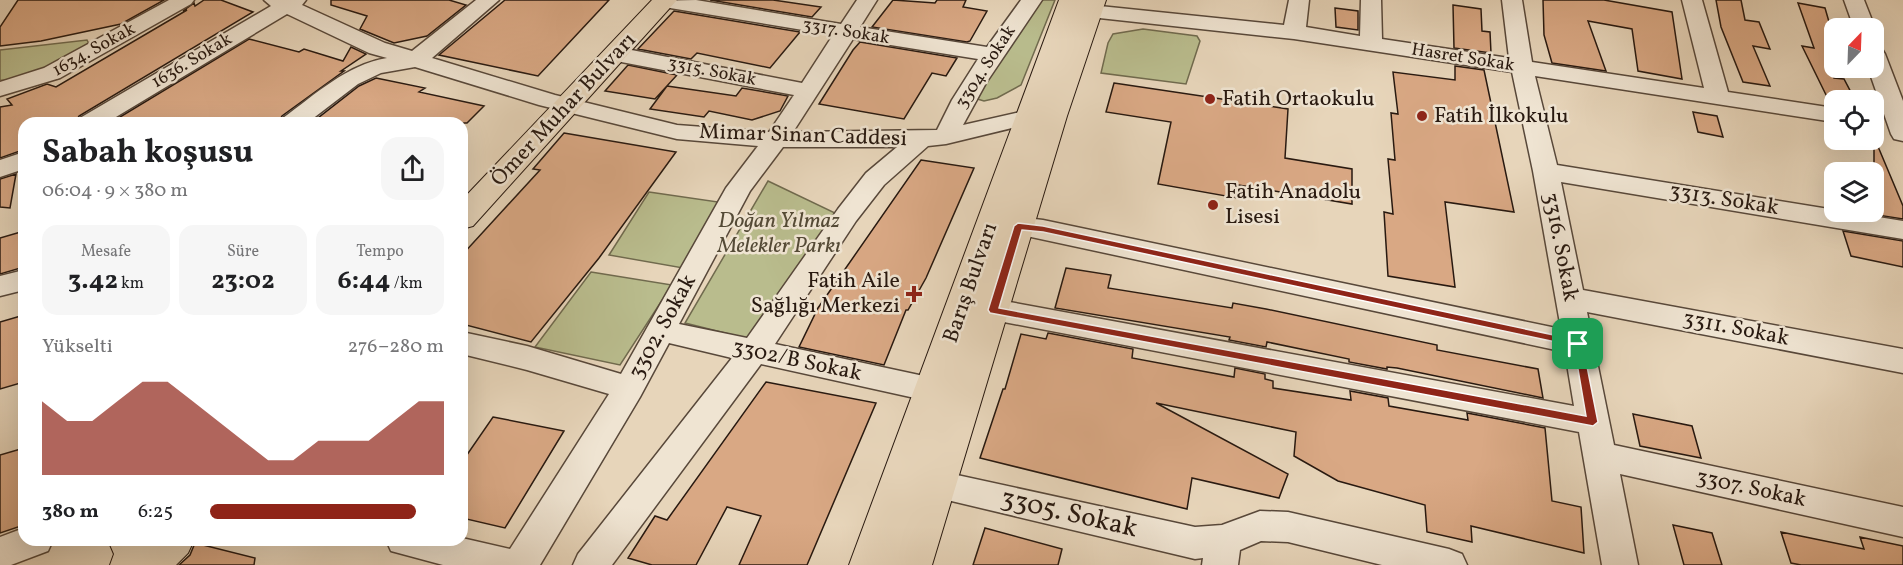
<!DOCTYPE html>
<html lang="tr">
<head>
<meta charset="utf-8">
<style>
	:root { --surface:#fff; --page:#f6f6f6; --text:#202124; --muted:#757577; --accent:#8f2418 }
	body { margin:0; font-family:Vollkorn,serif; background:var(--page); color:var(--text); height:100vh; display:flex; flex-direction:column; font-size:22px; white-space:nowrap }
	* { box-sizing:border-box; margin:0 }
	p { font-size:20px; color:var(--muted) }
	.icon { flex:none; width:33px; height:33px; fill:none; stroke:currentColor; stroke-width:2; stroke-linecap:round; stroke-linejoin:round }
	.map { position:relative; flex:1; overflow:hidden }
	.details { position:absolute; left:18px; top:117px; width:450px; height:429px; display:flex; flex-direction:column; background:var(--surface); border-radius:18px; box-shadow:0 6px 24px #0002 }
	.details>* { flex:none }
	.needle { width:39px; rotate:23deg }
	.fabs { position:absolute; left:1824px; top:18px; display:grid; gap:12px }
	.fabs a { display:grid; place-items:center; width:60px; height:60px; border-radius:12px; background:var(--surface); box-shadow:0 6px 24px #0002; font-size:30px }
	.pin { position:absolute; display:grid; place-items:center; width:51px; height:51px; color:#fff; margin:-26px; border-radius:12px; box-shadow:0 3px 9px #0006 }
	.round { display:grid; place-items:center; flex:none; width:63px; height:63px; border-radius:18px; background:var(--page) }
	.headline { display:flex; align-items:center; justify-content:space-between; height:102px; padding:0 24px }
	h1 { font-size:33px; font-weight:700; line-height:45px }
	.stats { display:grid; grid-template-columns:repeat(3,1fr); gap:9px; height:102px; padding:6px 24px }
	.stats div { display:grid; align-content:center; border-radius:15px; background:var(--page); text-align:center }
	.stats b { font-size:26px; font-weight:700 }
	.stats small { font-size:16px; font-weight:400 }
	.stats p { font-size:16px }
	.chart { height:168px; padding:12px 24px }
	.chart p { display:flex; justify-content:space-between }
	.chart svg { width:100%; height:108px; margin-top:6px; fill:var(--accent); opacity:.7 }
	ul { padding:0 24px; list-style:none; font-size:20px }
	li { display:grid; grid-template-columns:96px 72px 1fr; align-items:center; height:45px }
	li i { height:15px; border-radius:8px; background:var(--accent) }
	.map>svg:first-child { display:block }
</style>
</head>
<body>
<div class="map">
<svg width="1903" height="565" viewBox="0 0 1903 565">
	<rect width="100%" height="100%" fill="#e7d5ba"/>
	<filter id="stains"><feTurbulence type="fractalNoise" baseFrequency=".00333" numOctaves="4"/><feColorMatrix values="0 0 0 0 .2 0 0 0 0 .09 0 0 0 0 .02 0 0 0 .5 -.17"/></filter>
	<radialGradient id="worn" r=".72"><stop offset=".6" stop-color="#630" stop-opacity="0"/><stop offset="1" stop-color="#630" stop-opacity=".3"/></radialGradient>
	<path fill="#b9bc8d" stroke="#706a4e" stroke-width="1.5" d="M1040 0H1055L1021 85 997 98 984 101 974 98Z
		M1143 29 1197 36 1200 41 1186 84 1101 73 1108 43 1113 34Z
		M87 40 90 46 25 81 0 80V50Z
		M768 181 835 213 753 340 685 323Z
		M649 192 725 203 683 268 609 255Z
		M591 272 672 285 620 365 535 347Z"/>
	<path fill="#d9a884" stroke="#281910" stroke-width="1.5" d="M18 0H164L121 24 41 41 0 46V27Z
		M204 0H221L253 12 79 116 75 123H24L20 151 0 158V107L12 105 7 99 47 84 56 87 187 10 183 11 194 3 195 6Z
		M331 0H449L466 5 427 36 394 43 360 29 367 16 331 5Z
		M505 0H609L538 76 439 55Z
		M710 0H773L821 7 812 17Z
		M893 0 935 3 937 0H966L963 7 987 11 970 41 967 42 872 27Z
		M1543 0H1604L1672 12 1682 79 1638 71 1632 29 1588 21 1606 71 1552 63 1544 35Z
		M1716 0H1741L1745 20 1759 22 1770 49 1753 46 1770 86 1743 82 1721 27Z
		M1798 3 1825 8 1834 39V78L1844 79 1855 100 1834 99V106L1831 105 1802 46 1814 48Z
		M1453 5 1481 9 1482 31 1490 32 1491 53 1454 48Z
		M1335 8 1358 11V30L1336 27Z
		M674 11 800 32 770 68 697 53 691 59 638 49Z
		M249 39 299 52 304 49 343 61 351 47 366 54 341 71H344L282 116 278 123H110Z
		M860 42 957 58 946 76 932 73 904 119 819 104 853 50Z
		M628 65 677 75 655 99 605 91Z
		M1455 66 1484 70 1514 212 1445 202 1455 287 1388 276 1384 212 1393 214 1388 159 1395 160 1391 113 1398 114 1393 72 1455 80Z
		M376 78 425 88 419 92 484 106 467 123H338L318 118 359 86Z
		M1114 83 1288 109 1285 158 1352 169V204L1239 185 1237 198 1158 184 1171 122 1106 112Z
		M667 86 736 96 742 88 788 96 780 111 752 120 709 111 704 117 650 109Z
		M1693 112 1717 116 1723 137 1698 132Z
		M564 133 676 152 599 258 531 342 462 324V255L540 170 533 169Z
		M1874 137 1903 206V219L1858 212H1874Z
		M921 160 974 168 926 278 908 310H906L884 365 799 347 818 308Z
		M16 174 10 208 0 207V179Z
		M24 231V267L0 274V238Z
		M1843 231 1903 241V267L1851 256Z
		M1066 268 1111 275 1108 288 1232 308 1233 303 1266 309 1437 345V350L1538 369 1543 398 1397 368 1387 367V369L1349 362V359L1267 342 1266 347 1229 340 1230 337 1055 308Z
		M24 315V382L0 389V322Z
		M1048 333 1133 349 1132 358 1234 377 1235 368 1265 374V379L1273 381V388L1351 400 1350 391 1388 398 1389 406 1468 420 1467 413 1545 428 1552 501 1581 507 1584 553 1471 526 1472 542 1427 532 1425 505 1338 481 1294 456 1296 432 1156 403 1288 474 1279 498 1192 478 1187 509 980 458 1003 389H1005L1021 334 1046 339Z
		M766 382 876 403 807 565H739L761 516 727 507 696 565H652L628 558 655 516 667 520Z
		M1633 414 1692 426 1701 458 1640 446Z
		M493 417 564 431 505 528 462 518V462Z
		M24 448V525L0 533V455Z
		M1673 525 1712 533 1722 565H1684Z
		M985 528 1062 549 1058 565H973Z
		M1781 532 1864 549 1860 537 1903 546V565H1801L1791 563Z
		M195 543 255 558 254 565H179L190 555Z"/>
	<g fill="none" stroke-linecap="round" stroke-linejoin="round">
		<g stroke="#58483a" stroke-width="3">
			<path id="minor" d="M169 0H194L191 4 60 78 0 96V82L44 68Z
				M264 0H306L302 5 385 43 412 51 476 0H499L432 58 555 95 677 125 769 132 794 95 616 61 608 59 605 54 608 49 616 47 802 83 833 35 664 7 657 5 654 1 696 0 841 24 857 0H877L860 27 987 47 1021 0H1042L986 83 963 125 1029 110 1037 112 1041 117 1037 122 946 144 928 146 884 185 856 221 775 344 933 378 944 381 949 390 944 399 933 402 761 364 612 565H573L578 554 732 358 669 343 640 397 540 565H443L391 551 386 540H462V538L510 549 609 394 527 370 462 354V332L527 346 621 374 726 188 758 146 677 139 539 105 415 67 381 73 358 84 307 123H280L283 118C316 94 346 65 387 58L369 53 287 14 106 123H77L80 118 271 6ZM853 39 978 59 952 100 937 130 793 132ZM783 147H897L866 173 838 209 747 338 679 324 750 191Z
				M1289 0H1309L1306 27 1360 36 1361 0H1381L1382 39 1509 58 1502 0H1522L1532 62 1704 88 1682 0H1702L1728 92 1834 108V122L1535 76 1557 165 1903 221V239L1561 182 1583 290 1903 349V373L1587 312 1614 445 1903 507V537L1620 474 1638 565H1602L1579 432 983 318 978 310 983 302 993 299 1574 406 1565 352 1008 232 1005 226 1008 220 1018 217 1043 220 1561 329 1533 171 1512 72 1294 39 1090 17 1083 15 1079 11 1083 7 1090 5 1284 25Z
				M1844 0H1864L1875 28 1874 30 1854 28Z
				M1874 47 1882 49 1885 54 1903 101V141L1894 139 1891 134 1868 68H1874Z
				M24 152V169L0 177V160Z
				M24 270V290L0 296V276Z
				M934 470 1195 527 1222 525 1260 511 1288 512 1449 549 1462 554 1467 565H1382L1288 542 1261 541 1240 550 1238 565H1202L1203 558 1195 559 922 494 917 484 922 474Z
				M24 528V540H53L48 551 11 565H0V537Z"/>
		</g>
		<g stroke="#281910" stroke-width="2">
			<path id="major" d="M652 0H677L473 226 462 229V200Z
				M1059 0H1106L1067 116 932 565H849Z
				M108 540H194L188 553 176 565H110L114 554Z"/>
		</g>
		<use href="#minor" fill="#efe4d2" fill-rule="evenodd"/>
		<use href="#major" fill="#e7d5ba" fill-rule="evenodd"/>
	</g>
	<path fill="#8f2418" stroke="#fff" stroke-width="1.5" fill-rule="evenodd" d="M1018 223 1043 226 1582 341 1598 422 1593 426 990 313 988 310 1014 226ZM1022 230 1043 232 1574 346 1586 416 999 308Z"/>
	<g fill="#8f2418" stroke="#efe4d2" stroke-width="2">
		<circle cx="1210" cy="99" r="6"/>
		<circle cx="1422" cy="116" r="6"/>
		<circle cx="1213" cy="205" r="6"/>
		<path d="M911 285h6v6h6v6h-6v6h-6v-6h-6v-6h6z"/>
	</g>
	<g text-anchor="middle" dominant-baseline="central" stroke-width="5" stroke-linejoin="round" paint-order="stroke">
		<g font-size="18" fill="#281910" stroke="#efe4d2">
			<text transform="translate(846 32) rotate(9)">3317. Sokak</text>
			<text transform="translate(94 50) rotate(-29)">1634. Sokak</text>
			<text transform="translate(1463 58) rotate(9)">Hasret Sokak</text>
			<text transform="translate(192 61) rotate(-31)">1636. Sokak</text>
			<text transform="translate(986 67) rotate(-57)">3304. Sokak</text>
			<text transform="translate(712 72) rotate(11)">3315. Sokak</text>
		</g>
		<g font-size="22" fill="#281910" stroke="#efe4d2" text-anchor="start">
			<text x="1222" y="99">Fatih Ortaokulu</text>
			<text x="1434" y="116">Fatih İlkokulu</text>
			<text x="1225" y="192">Fatih Anadolu<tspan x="1225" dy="25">Lisesi</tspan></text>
			<text x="900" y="281" text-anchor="end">Fatih Aile<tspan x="900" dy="25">Sağlığı Merkezi</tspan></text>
		</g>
		<g font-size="22" fill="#281910" stroke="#efe4d2">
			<text transform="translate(564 110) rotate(-47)">Ömer Muhar Bulvarı</text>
			<text transform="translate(803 136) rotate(2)">Mimar Sinan Caddesi</text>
			<text transform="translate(1724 200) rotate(9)">3313. Sokak</text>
			<text transform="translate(1560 247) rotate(79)">3316. Sokak</text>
			<text transform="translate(971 283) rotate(-71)">Barış Bulvarı</text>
			<text transform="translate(663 327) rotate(-61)">3302. Sokak</text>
			<text transform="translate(1736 329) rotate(11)">3311. Sokak</text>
			<text transform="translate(797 361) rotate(12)">3302/B Sokak</text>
			<text transform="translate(1751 489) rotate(12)">3307. Sokak</text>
		</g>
		<g font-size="22" font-style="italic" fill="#544a36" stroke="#efe4d2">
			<text x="779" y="221">Doğan Yılmaz<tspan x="779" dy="25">Melekler Parkı</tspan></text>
		</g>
		<g font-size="27" fill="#281910" stroke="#efe4d2">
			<text transform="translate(1069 514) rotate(13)">3305. Sokak</text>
		</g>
	</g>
	<rect width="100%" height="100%" filter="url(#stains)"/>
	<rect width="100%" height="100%" fill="url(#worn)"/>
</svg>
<div class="fabs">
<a><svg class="needle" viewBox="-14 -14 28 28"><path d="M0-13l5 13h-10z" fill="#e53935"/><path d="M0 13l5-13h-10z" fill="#757577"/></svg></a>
<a><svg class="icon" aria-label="locate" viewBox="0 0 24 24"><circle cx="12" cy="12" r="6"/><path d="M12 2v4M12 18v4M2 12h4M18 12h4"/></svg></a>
<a><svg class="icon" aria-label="layers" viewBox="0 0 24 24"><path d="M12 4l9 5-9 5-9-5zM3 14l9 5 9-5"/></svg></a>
</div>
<div class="pin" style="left:1578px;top:344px;background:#1e9e55"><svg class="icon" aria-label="arrive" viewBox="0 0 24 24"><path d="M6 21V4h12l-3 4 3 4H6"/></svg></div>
<section class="details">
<div class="headline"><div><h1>Sabah koşusu</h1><p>06:04 · 9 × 380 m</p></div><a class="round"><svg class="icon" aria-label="share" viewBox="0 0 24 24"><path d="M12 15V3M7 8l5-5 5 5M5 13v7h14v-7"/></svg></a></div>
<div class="stats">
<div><p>Mesafe</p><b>3.42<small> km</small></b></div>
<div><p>Süre</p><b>23:02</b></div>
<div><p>Tempo</p><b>6:44<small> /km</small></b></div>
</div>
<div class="chart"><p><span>Yükselti</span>276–280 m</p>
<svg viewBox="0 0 160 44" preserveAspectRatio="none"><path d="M0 44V14L10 22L20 22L30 14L40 6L50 6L60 14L70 22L80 30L90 38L100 38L110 30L120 30L130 30L140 22L150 14L160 14V44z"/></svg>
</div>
<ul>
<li><b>380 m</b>6:25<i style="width:88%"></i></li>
</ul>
</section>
</div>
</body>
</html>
